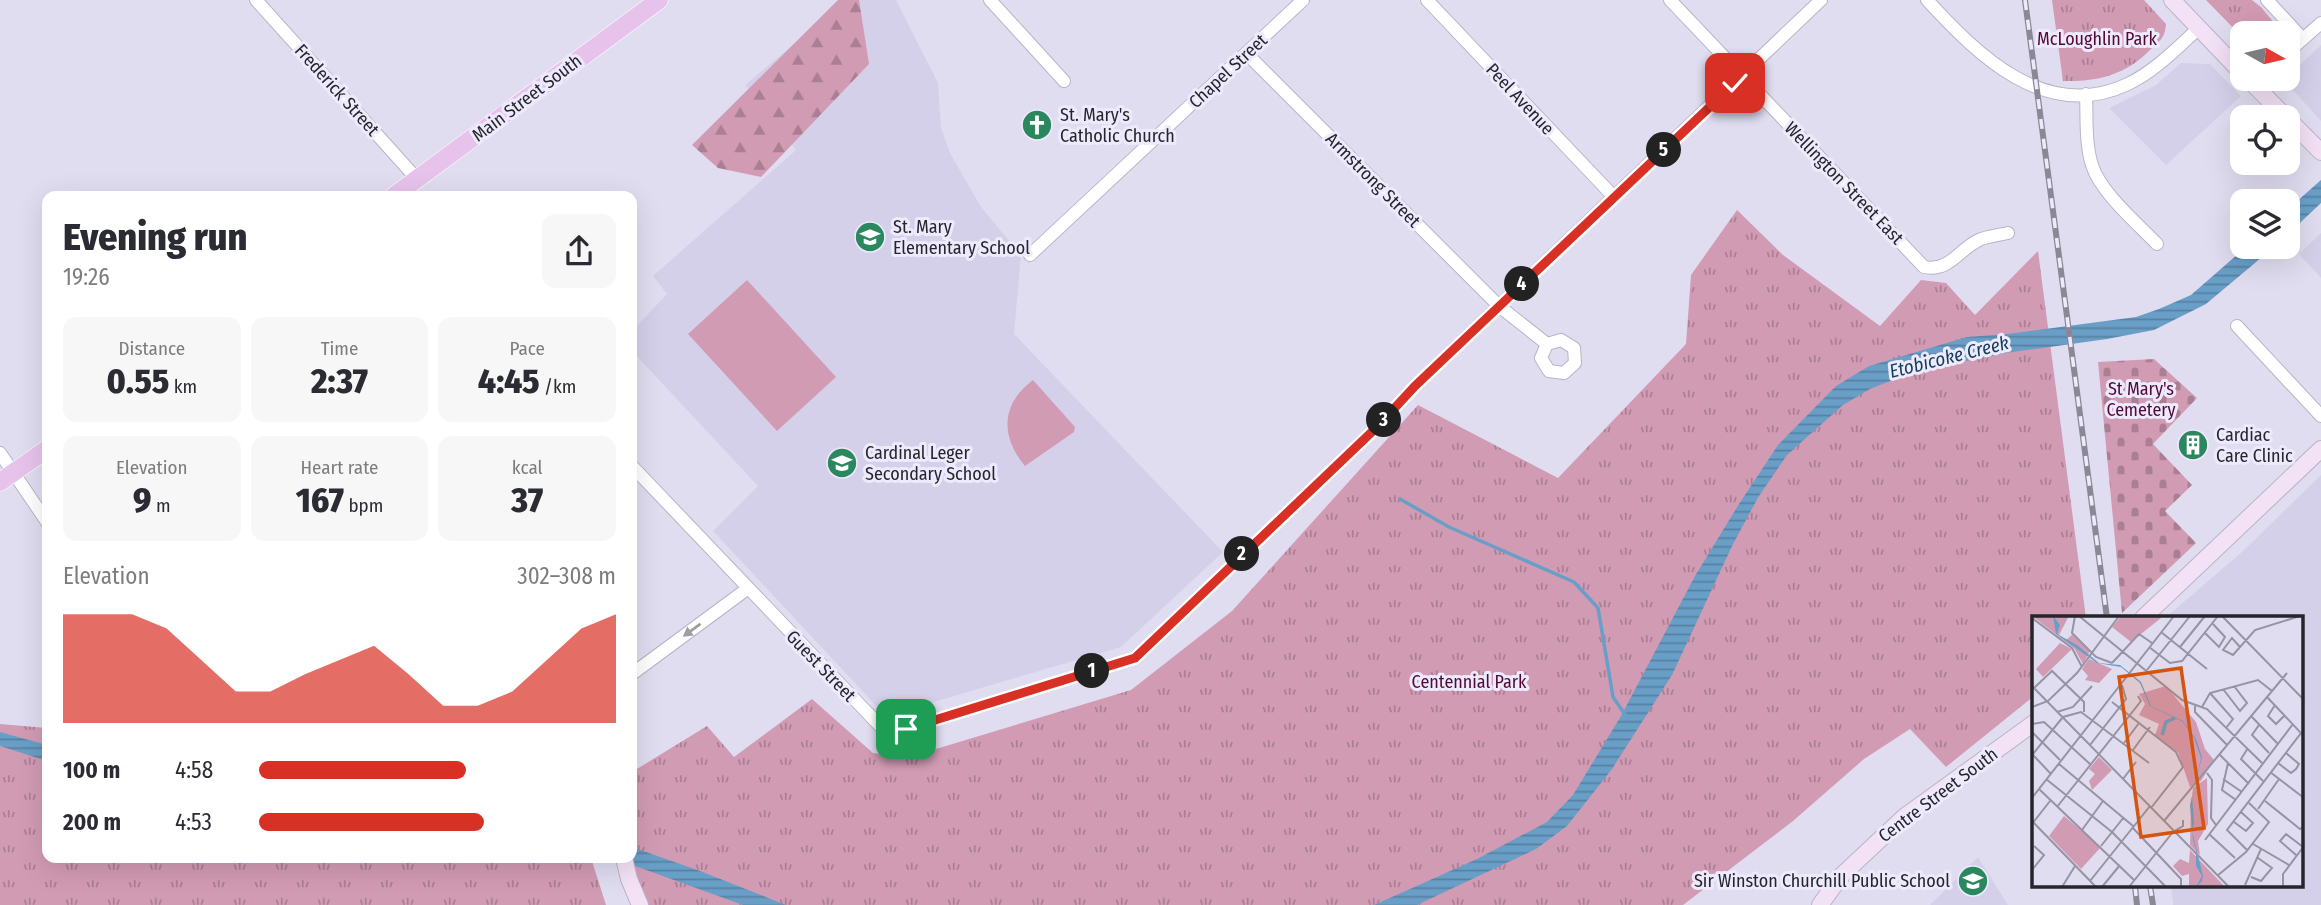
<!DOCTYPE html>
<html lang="en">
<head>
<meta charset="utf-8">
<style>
	:root { --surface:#fff; --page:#f7f7f7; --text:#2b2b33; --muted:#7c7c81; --accent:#d93025 }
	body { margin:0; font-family:"Fira Sans Condensed",sans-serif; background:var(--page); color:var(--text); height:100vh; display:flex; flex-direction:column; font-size:26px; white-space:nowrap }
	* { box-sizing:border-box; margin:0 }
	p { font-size:23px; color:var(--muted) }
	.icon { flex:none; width:38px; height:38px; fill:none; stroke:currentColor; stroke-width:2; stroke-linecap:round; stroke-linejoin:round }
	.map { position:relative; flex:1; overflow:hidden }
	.details { position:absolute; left:42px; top:191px; width:595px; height:672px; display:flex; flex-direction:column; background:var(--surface); border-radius:14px; box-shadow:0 7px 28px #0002 }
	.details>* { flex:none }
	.needle { width:46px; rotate:98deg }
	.controls { position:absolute; left:2230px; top:21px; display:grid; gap:14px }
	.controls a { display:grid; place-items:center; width:70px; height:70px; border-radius:14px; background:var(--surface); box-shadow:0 7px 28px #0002; font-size:35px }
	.pin { position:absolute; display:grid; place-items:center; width:60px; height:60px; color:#fff; margin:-30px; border-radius:14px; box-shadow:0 4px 10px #0006 }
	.km { position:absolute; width:35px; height:35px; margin:-18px; border-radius:50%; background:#222; color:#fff; font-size:19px; line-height:35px; text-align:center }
	.round { display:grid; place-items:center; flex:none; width:74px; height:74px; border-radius:14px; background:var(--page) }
	.headline { display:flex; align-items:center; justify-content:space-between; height:119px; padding:0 21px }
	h1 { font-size:38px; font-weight:800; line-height:52px }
	.metrics { display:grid; grid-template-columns:repeat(3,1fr); gap:10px; height:119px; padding:7px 21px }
	.metrics div { display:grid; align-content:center; border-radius:14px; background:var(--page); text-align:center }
	.metrics b { font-size:35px; font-weight:800 }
	.metrics small { font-size:19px; font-weight:400 }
	.metrics p { font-size:19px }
	.chart { height:196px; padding:14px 21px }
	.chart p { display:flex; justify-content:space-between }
	.chart svg { width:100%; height:126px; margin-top:7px; fill:var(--accent); opacity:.7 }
	ul { padding:0 21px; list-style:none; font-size:23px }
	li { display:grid; grid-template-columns:112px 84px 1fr; align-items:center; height:52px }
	li i { height:18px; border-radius:9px; background:var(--accent) }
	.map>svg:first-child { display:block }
</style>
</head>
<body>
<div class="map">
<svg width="2321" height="905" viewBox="0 0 2321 905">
	<defs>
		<pattern id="forest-firs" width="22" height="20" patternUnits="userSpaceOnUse" patternTransform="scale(1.75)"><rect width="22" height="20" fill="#d29bb4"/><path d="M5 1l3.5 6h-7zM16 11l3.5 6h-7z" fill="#aa7e93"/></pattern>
		<pattern id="cemetery-stones" width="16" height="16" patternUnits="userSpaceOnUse" patternTransform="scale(1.75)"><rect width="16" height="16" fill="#d29bb4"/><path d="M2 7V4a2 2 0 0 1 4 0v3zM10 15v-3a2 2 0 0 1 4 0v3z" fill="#aa7e93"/></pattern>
		<pattern id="park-tufts" width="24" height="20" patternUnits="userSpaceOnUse" patternTransform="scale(1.75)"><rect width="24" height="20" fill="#d29bb4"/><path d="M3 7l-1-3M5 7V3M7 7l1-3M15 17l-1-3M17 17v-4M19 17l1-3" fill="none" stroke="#aa7e93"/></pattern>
		<pattern id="water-rules" width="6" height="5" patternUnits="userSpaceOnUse" patternTransform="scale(1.75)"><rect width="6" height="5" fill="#699fc7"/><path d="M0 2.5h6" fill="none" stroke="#5681a2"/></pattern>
	</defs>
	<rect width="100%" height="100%" fill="#e1ddf1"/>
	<path fill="#d5d0ea" d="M846 0H896L938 83 941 128 950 153 981 207 1021 255 1014 334 1223 552 1121 647 889 715 882 712 713 531 758 486 632 351V331L667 294 653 276 796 150 745 85Z
		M2321 45V121L2284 80Z
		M2181 63 2210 64 2241 96 2166 165 2109 108 2156 85Z
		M2321 233V278L2299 254Z
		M2321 475V905H2173L2171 886H2302V618H2165L2242 552Z
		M1978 857 2008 905H1930Z"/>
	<path fill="#d29bb4" d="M747 280 836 377 777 431 688 334Z
		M1033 380 1075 427 1074 432 1025 466C1000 436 1001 404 1033 380Z"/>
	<path fill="url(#forest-firs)" d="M838 0H859L869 64 761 177 718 168 692 145Z"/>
	<path fill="url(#cemetery-stones)" d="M2154 359 2197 398 2153 444 2192 485 2165 511 2196 543 2122 613 2098 362Z"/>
	<path fill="url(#park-tufts)" d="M2052 0H2144L2166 24C2165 39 2159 41 2149 51 2125 75 2097 82 2063 81Z
		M2206 0H2252L2261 7 2281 31 2279 33H2242V37Z
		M1737 210 1783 255 1880 326 1921 280 1946 283 1975 315 2038 251 2086 618H2034V696L1946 767 1910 729 1864 759 1793 821 1683 905H644L632 858V772L707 726 734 757 812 699 873 753 906 758 1131 690 1232 611 1418 405 1558 478 1686 344 1691 275Z
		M0 724 47 728V858H591L606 905H0Z"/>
	<path fill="url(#water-rules)" d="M2321 180V203L2287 235V210Z
		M2246 247H2274L2206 304 2154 330 2107 339 2006 353 1935 367 1903 376 1870 389 1843 405 1787 455 1759 496 1733 544 1672 675 1612 769 1567 826 1536 849 1417 905H1374L1477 859 1547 822 1573 795 1621 716 1695 576 1739 504 1778 445 1836 386 1869 366 1967 337 2007 334 2136 317 2159 309 2191 295Z
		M0 732 47 745V761L0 746Z
		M632 847 700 871 786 905H743L613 858H632Z"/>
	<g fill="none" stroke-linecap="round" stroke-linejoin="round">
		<path stroke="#699fc7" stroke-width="3.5" d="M1400 499 1449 527 1574 582 1598 608 1613 697 1626 716"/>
		<g stroke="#b8b4c7" stroke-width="14">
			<path id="street" d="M256 0 417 179
				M990 0 1064 81
				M1427 0 1614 197
				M1670 0 1924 267C1950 272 1959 249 1979 240 1987 236 1999 235 2008 233
				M1927 0C1978 55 2045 123 2128 84 2155 71 2177 48 2199 28
				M2267 0 2303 39
				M2287 53 2321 23
				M1247 54 1499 306 1547 344
				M2086 94C2087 117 2085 143 2092 165 2100 192 2137 223 2157 244
				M1030 255 1303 0
				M2237 326 2321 416
				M1561 340 1574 348 1575 363 1564 373 1549 371 1541 358 1547 344Z
				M0 453 47 522
				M632 466 880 726 906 729 1135 658 1377 427 1415 386 1821 0
				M632 674 747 589"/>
		</g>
		<g stroke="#b8b4c7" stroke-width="18">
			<path id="secondary" d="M2172 0 2242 73
				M2248 79 2286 117
				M2287 118 2321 152
				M2143 618 2321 449
				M624 858 629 879 640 905
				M1820 905 1841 876 1904 817 2034 723"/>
		</g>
		<g stroke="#fff" stroke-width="19">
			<path id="primary" d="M394 196 659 0
				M0 482 47 449"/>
		</g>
		<use href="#street" stroke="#fff" stroke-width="12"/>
		<use href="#secondary" stroke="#f3e1f5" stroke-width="16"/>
		<use href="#primary" stroke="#e7c3ec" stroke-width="18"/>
		<g stroke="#8b8896" stroke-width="6">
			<path id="rail" d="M2025 0 2107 618
				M2135 886 2137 905
				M2150 886 2153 905"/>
		</g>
		<use href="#rail" stroke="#eeeafe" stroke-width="3.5" stroke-dasharray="10" stroke-linecap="butt"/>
	</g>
	<defs><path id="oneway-solid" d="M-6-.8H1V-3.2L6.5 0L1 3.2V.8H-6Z" transform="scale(1.75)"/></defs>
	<use fill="#9e9da0" href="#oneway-solid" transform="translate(692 630) rotate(144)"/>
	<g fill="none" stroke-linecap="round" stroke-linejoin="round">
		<g stroke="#fff" stroke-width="14">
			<path id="route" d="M906 729 1135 658 1377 427 1415 386 1735 83"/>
		</g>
		<use href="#route" stroke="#d93025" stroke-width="9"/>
	</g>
	<defs>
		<g id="church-disc" transform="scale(1.575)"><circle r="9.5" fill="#2a875e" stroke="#eeeafe"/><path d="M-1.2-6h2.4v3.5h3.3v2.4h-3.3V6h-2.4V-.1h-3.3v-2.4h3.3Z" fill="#fff"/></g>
		<g id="school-disc" transform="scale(1.575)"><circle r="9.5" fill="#2a875e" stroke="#eeeafe"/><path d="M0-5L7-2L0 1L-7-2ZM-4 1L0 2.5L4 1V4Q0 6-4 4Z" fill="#fff"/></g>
		<g id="building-disc" transform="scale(1.575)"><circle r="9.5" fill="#2a875e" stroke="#eeeafe"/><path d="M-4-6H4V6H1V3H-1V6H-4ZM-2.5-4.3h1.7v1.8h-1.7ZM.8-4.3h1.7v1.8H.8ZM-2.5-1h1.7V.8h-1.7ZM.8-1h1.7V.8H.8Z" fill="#fff"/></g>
	</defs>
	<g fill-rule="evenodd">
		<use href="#church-disc" x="1037" y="125"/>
		<use href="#school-disc" x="870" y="237"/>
		<use href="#building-disc" x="2193" y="445"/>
		<use href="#school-disc" x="842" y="463"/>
		<use href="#school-disc" x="1973" y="881"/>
	</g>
	<g text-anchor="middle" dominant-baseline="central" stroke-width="6" stroke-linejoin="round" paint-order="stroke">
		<g font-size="18" fill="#530935" stroke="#eeeafe">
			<text x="2097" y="39">McLoughlin Park</text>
			<text x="2141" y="389">St Mary's<tspan x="2141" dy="21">Cemetery</tspan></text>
			<text x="1469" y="682">Centennial Park</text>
		</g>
		<g font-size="18" fill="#27252c" stroke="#eeeafe">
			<text transform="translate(1228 71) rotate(-43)">Chapel Street</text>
			<text transform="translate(337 90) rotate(48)">Frederick Street</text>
			<text transform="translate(527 98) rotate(-37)">Main Street South</text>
			<text transform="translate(1520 99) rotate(47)">Peel Avenue</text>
			<text transform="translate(1373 180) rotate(45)">Armstrong Street</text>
			<text transform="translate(1844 183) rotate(46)">Wellington Street East</text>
			<text transform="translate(821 666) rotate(46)">Guest Street</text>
			<text transform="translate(1938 795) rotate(-37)">Centre Street South</text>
		</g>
		<g font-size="18" fill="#27252c" stroke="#eeeafe" text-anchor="start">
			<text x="1060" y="115">St. Mary's<tspan x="1060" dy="21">Catholic Church</tspan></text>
			<text x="893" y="227">St. Mary<tspan x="893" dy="21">Elementary School</tspan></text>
			<text x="2216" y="435">Cardiac<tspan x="2216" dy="21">Care Clinic</tspan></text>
			<text x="865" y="453">Cardinal Leger<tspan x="865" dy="21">Secondary School</tspan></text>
			<text x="1950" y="881" text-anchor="end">Sir Winston Churchill Public School</text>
		</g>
		<g font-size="19" font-style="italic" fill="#123d59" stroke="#eeeafe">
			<text transform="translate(1949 357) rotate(-14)">Etobicoke Creek</text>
		</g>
	</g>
	<g transform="translate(2032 616)">
		<rect width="271" height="271" fill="#e1ddf1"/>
		<path d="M89 0H126L129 2 99 26 80 11Z" fill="#d29bb4"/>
		<path d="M0 0H37L27 19 34 24 41 18 58 35 51 48 42 32ZM28 27 40 33 11 61 4 53ZM57 43 80 53 67 67 53 64 56 60 50 53ZM134 70 164 106 173 133 182 144 169 165 158 171 146 136 123 119 127 108 107 99 113 88 107 78ZM67 141 80 154 60 174 57 165 63 158 57 153ZM175 162 176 208 166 225 168 239 158 229 159 188 161 172ZM32 200 69 231 49 253 17 220ZM158 234 193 271H157V258L150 260 141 250 148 243 157 247Z" fill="#d29bb4"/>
		<path d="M21 0 28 9 25 18 45 29 67 47 88 49 109 66 119 90 151 105 164 123 170 141 160 180 162 207 160 215 171 260 170 265 164 271 170 260 164 250V234L161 224 158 189 169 142 162 122 151 106 118 90 108 67 89 51 65 47 24 18Z" fill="#699fc7"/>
		<path fill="none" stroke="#699fc7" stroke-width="3.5" d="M130 119 134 106 143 102"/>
		<path fill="none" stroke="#9793a2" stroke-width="2" d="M43 0 40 17 64 41 80 47M47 0 150 84 175 93 230 147M190 0 272 84M0 2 40 32 50 51M129 16 175 53M173 17 187 31 193 21 181 8M117 31 138 47 150 45 186 0M148 31 173 0M208 31 200 22 191 34 201 39 223 14 268 0M80 47 107 18 120 27M115 54 158 0M0 70 197 271M2 72 20 55 52 86V96M191 73 208 95 215 87 202 70M178 77 201 103 194 112M80 86 144 136 151 151 119 192M243 89 236 100 244 108 252 100M163 90V96L195 129M0 91 16 85 45 57 87 0M170 91 178 77 226 64 240 75M25 96 41 91 60 70M219 100 246 128M0 108 12 106 58 148M227 109 220 119 237 137M0 116 28 144M92 127 107 107M58 129 94 83 90 69M216 132 209 143 231 165M101 134 118 111M187 138 217 168M0 139 31 101 49 96 117 147M1 139 19 158M196 147 190 174 204 184M246 147 259 157 264 153 267 148 254 137M27 148 101 210M238 156 272 182M175 157 180 164 179 202 184 209M14 163 80 216 134 271M91 163 104 146M191 163 210 176M7 173 102 264M0 182 142 0M233 185 268 213 272 211M25 191 109 85 106 80M226 193 247 163M0 205 64 271M132 205 255 57M202 206 214 215 221 207 209 196M0 208 18 185M100 211 149 263V271M50 214 71 185M177 218 203 242M173 224 261 108M221 228 257 249M69 230 92 201M215 234 195 214 269 117 235 81M264 239 248 225 254 218 271 231M0 254 12 239 2 230M185 260 214 236 237 206 217 187M219 261 229 265 240 252 226 242M58 265 118 190M213 269 229 233M30 271 43 250M70 271 88 249M97 271 141 216 151 210V204M251 271V258L272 230"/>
		<path fill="#d5540f" fill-opacity="0.15" stroke="#d5540f" stroke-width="3.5" d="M149 52 172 212 109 221 87 61Z"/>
		<rect width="271" height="271" fill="none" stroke="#27252c" stroke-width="3.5"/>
	</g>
</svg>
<div class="controls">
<a><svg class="needle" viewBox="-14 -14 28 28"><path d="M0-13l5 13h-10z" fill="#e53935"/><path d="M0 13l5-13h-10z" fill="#7c7c81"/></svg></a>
<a><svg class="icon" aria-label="locate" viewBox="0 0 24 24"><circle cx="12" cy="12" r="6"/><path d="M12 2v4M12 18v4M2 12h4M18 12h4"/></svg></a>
<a><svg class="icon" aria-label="layers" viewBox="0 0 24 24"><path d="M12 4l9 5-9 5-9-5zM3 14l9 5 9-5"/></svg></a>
</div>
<div class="pin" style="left:906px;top:729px;background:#1e9e55"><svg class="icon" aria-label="arrive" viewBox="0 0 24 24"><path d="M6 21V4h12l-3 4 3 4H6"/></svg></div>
<div class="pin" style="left:1735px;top:83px;background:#d93025"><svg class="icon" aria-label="check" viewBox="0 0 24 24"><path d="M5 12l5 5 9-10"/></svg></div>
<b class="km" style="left:1092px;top:671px">1</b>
<b class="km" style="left:1242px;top:554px">2</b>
<b class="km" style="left:1384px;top:420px">3</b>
<b class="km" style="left:1522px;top:284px">4</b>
<b class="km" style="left:1664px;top:150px">5</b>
<section class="details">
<div class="headline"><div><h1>Evening run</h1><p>19:26</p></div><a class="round"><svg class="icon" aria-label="share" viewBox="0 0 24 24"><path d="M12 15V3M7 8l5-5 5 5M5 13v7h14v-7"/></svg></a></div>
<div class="metrics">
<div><p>Distance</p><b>0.55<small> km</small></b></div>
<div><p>Time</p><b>2:37</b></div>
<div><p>Pace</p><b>4:45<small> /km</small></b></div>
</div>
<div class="metrics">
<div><p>Elevation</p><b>9<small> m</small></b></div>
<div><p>Heart rate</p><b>167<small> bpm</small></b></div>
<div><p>kcal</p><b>37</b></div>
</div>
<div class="chart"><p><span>Elevation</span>302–308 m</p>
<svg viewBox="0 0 160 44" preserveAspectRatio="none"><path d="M0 44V6L10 6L20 6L30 11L40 22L50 33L60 33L70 27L80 22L90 17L100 27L110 38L120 38L130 33L140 22L150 11L160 6V44z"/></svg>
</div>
<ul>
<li><b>100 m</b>4:58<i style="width:58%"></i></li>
<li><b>200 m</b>4:53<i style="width:63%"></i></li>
</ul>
</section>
</div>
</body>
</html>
